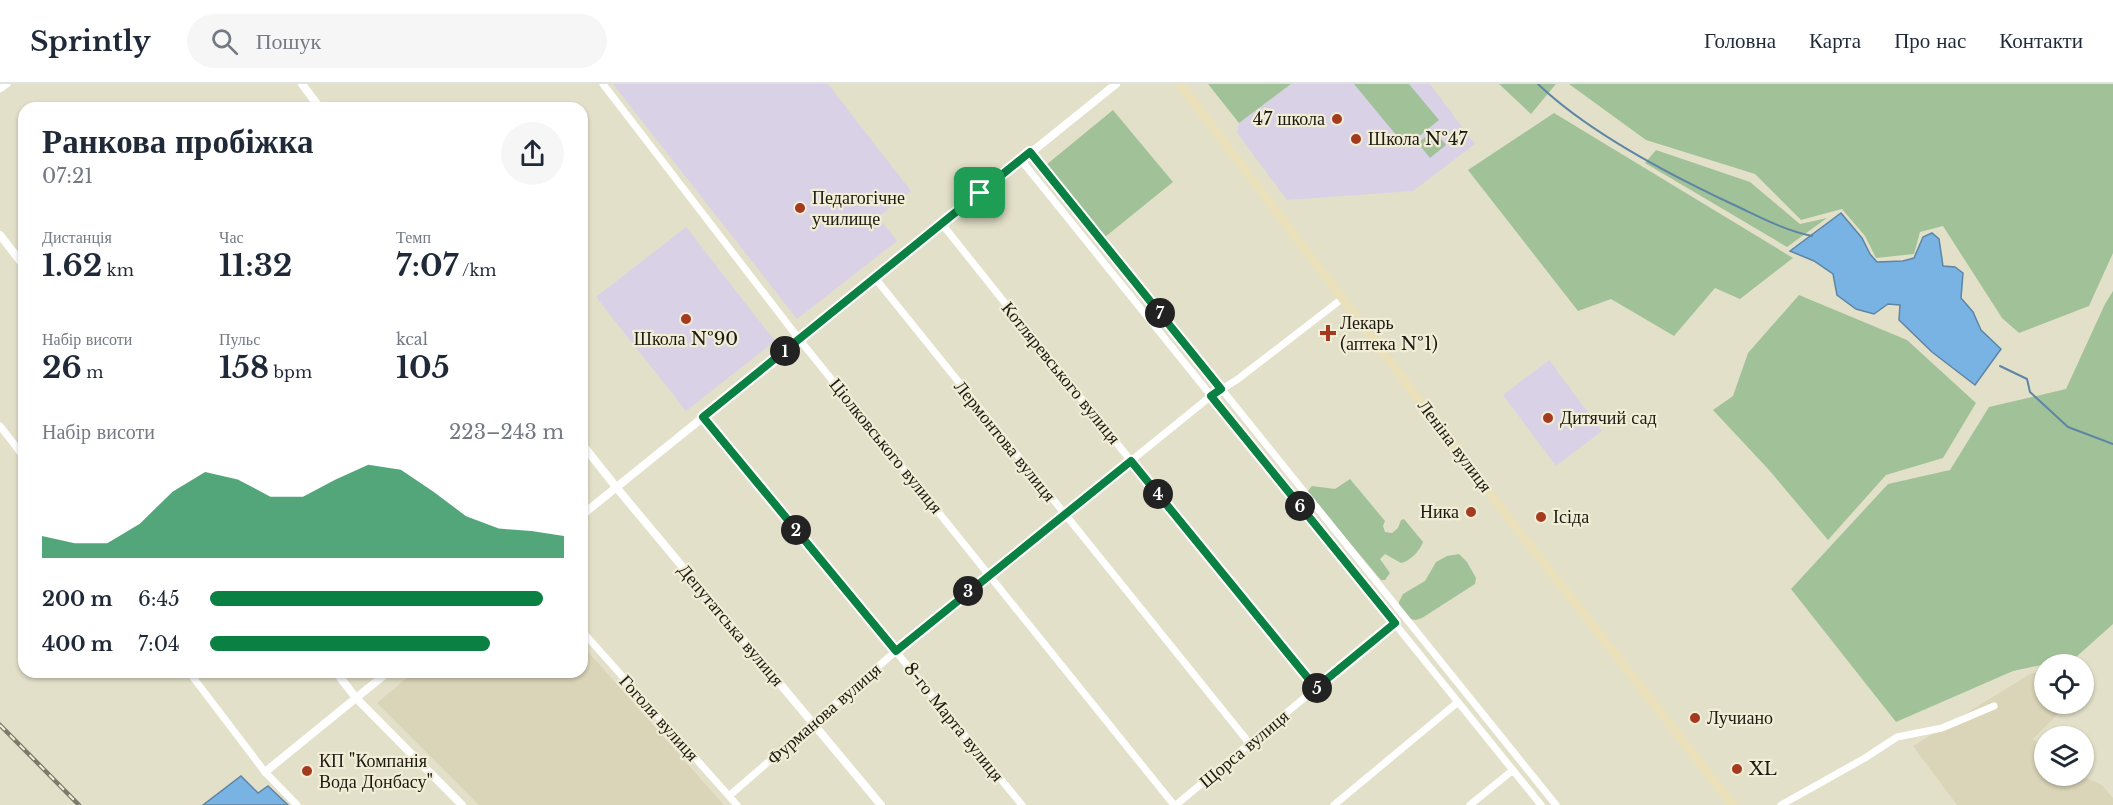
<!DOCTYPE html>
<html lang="uk">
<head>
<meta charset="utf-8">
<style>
	:root { --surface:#fff; --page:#f6f6f7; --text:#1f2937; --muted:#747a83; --line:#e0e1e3; --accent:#0b8043 }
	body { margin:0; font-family:"Libre Baskerville",serif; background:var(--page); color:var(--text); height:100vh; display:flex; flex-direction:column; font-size:22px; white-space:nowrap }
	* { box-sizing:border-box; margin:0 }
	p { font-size:20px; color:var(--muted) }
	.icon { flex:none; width:33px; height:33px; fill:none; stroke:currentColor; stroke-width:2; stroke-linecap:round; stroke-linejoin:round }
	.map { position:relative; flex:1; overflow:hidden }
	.drawer { position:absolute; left:18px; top:18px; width:570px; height:576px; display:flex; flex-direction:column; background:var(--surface); border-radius:18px; box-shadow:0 2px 4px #0004 }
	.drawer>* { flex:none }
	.buttons { position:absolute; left:2034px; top:570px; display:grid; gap:12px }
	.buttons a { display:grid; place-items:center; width:60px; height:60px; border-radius:50%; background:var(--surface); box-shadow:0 2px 4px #0004; font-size:30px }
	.pin { position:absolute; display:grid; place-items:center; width:51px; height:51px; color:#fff; margin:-26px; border-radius:12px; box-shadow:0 3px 9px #0006 }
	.km { position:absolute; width:30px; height:30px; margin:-15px; border-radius:50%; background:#222; color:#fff; font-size:16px; line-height:30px; text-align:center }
	.round { display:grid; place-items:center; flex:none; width:63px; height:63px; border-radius:32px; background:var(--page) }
	.head { display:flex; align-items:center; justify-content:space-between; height:102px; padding:0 24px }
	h1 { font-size:33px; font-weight:700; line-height:45px }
	.figures { display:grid; grid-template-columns:repeat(3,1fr); gap:9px; height:102px; padding:6px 24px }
	.figures div { display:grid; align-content:center }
	.figures b { font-size:30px; font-weight:700 }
	.figures small { font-size:16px; font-weight:400 }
	.figures p { font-size:16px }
	.chart { height:168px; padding:12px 24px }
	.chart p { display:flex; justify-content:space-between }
	.chart svg { width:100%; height:108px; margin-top:6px; fill:var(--accent); opacity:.7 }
	ul { padding:0 24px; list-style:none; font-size:20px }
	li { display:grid; grid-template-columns:96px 72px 1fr; align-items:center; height:45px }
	li i { height:15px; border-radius:8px; background:var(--accent) }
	header { display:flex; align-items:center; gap:36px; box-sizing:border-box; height:84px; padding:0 30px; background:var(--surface); border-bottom:2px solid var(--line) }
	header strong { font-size:28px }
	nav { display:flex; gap:33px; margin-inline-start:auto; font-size:21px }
	.search { width:420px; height:54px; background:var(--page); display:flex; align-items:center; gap:15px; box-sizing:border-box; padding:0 21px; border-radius:33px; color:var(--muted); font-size:22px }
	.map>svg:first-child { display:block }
</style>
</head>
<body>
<header>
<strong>Sprintly</strong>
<div class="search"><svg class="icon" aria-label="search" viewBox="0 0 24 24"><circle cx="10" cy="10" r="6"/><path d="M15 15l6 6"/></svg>Пошук</div>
<nav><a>Головна</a><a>Карта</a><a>Про нас</a><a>Контакти</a></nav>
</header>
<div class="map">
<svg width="2113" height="721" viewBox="0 0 2113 721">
	<rect width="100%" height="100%" fill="#e3e0c9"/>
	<path fill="#dad5b8" d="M582 561 724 721H479L377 619 414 588H582Z
		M2044 586V620H2068L2033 655 2044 665V692H2081L2102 701 2113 714V721H1957L1913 662 2030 590Z"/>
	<path fill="#d9d1e6" d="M613 0H828L911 107 878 133 897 157 797 235Z
		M1291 0H1430L1475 60 1413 107 1287 116 1237 49 1239 39Z
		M686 143 775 257 686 327 596 213Z
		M1549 276 1602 347 1556 382 1503 311Z"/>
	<path fill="#a1c299" d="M1208 0H1291L1239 39Z
		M1354 0H1409L1439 36 1406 63Z
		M1499 0H1556L1531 30Z
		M1569 0H2113V169L2089 222 2019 249 2002 234 1943 142 1920 148 1914 170 1876 174 1865 152 1842 125 1801 136 1755 90 1646 56Z
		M1113 26 1173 98 1105 153 1046 81Z
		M1554 29 1793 174 1740 215 1715 204 1674 252 1611 215 1578 227 1468 86Z
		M1434 46 1446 61 1430 74 1418 59Z
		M1656 66 1750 98 1800 140 1827 134 1787 163 1645 79Z
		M2113 207V540L2075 574 2013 587 1896 638 1791 505 1888 400 1950 386 1989 323 2066 305 2105 220Z
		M1799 211 1907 256 1976 319 1943 374 1886 391 1828 456 1769 386 1713 326 1733 312 1748 269Z
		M1350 395 1385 437 1383 442 1385 448 1392 449 1398 444 1401 436 1404 435 1423 458C1420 467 1410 477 1401 479L1385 470 1380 475 1390 489 1385 496H1381L1307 408 1312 402 1335 405Z
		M1459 470 1467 478 1476 494 1475 500 1422 534 1416 536 1409 535 1399 524V518L1403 510 1425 497 1436 478 1447 472Z"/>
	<path fill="#79b3e3" stroke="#5d85a4" stroke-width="1.5" d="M1841 129 1862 154 1870 170 1877 178 1903 177 1914 174 1923 153 1932 149 1939 155 1943 182 1955 183 1963 189 1961 214 1973 228 1981 246 2001 265 1975 301 1932 268 1899 236 1900 221 1888 220 1874 230 1856 225 1837 211 1833 190 1814 177 1790 167Z
		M241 692 258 709 268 702 288 721H203Z"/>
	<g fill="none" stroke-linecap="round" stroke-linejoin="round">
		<path stroke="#5d85a4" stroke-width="2" d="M1538 0C1589 49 1668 90 1732 120 1758 132 1783 146 1812 152
			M2000 282 2027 295 2030 308 2068 343 2113 360"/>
		<path stroke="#fff" stroke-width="7" d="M603 0 799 255 1174 721
			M0 5 7 0
			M1031 68 1556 721
			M1021 76 1541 721
			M942 140 1131 377 1316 604
			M875 194 1250 660
			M703 333 1022 721
			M0 342 24 373
			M582 547 737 721
			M189 588 265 688 297 721
			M729 712 896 567 1211 312 1238 295 1343 214
			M1176 721 1394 539
			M1334 721 1458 618
			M1470 721 1513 686
			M1781 721 1865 674 1897 653 1942 644 1994 622"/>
		<path stroke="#fff" stroke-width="8" d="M302 0 320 24
			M0 151 24 182
			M582 360 616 403 881 721
			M582 431 1116 0
			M336 588 356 614 462 721
			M265 688 388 588"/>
		<path stroke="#eae0ba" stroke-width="9" d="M1180 0 1507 432 1733 721"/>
		<g stroke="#7c7a6a" stroke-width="4.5">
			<path id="rail" d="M0 641 79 721"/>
		</g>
		<use href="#rail" stroke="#f1edd6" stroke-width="2" stroke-dasharray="7" stroke-linecap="butt"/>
	</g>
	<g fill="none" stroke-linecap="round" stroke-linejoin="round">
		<g stroke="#fff" stroke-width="12">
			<path id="route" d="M1030 68 1221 305 1211 312 1395 539 1316 604 1131 377 896 567 703 333Z"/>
		</g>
		<use href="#route" stroke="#0b8043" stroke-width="8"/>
	</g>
	<g fill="#a43b20" stroke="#f1edd6" stroke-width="2">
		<circle cx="1337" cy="35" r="6"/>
		<circle cx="1356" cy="55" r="6"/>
		<circle cx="800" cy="124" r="6"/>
		<circle cx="686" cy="235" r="6"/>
		<path d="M1325 240h6v6h6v6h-6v6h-6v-6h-6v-6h6z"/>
		<circle cx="1548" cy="334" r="6"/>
		<circle cx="1471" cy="428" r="6"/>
		<circle cx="1541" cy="433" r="6"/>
		<circle cx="1695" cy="634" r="6"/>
		<circle cx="1737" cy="685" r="6"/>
		<circle cx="307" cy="687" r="6"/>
	</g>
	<g text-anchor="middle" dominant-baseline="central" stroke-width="4.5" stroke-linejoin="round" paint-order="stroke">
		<g font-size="18" fill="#1b1a11" stroke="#f1edd6" text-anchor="start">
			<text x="1325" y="35" text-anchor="end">47 школа</text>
			<text x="1368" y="55">Школа №47</text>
			<text x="812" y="114">Педагогічне<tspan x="812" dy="21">училище</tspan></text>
			<text x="1340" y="239">Лекарь<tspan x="1340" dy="21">(аптека №1)</tspan></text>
			<text x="686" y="255" text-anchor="middle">Школа №90</text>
			<text x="1560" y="334">Дитячий сад</text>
			<text x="1459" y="428" text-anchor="end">Ника</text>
			<text x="1553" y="433">Ісіда</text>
			<text x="1707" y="634">Лучиано</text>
			<text x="319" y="677">КП "Компанія<tspan x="319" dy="21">Вода Донбасу"</tspan></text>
			<text x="1749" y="685">XL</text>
		</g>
		<g font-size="18" fill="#1b1a11" stroke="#f1edd6">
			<text transform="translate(1061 289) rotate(51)">Котляревського вулиця</text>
			<text transform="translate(1005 357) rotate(51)">Лермонтова вулиця</text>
			<text transform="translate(886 362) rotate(51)">Ціолковського вулиця</text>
			<text transform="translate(1455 362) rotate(53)">Леніна вулиця</text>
			<text transform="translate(731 541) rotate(50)">Депутатська вулиця</text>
			<text transform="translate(824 630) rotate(-41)">Фурманова вулиця</text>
			<text transform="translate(659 634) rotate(48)">Гоголя вулиця</text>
			<text transform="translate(954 638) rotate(51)">8-го Марта вулиця</text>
			<text transform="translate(1244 665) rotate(-40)">Щорса вулиця</text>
		</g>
	</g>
</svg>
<div class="buttons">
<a><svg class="icon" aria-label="locate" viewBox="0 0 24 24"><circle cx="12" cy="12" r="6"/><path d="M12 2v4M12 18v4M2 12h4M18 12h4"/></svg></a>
<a><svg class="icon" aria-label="layers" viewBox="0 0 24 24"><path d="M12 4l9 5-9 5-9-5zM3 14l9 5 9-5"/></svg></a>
</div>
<div class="pin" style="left:980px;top:109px;background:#1e9e55"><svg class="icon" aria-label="arrive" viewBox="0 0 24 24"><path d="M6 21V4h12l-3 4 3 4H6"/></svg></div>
<b class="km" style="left:785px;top:267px">1</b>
<b class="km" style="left:796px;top:446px">2</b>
<b class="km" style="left:968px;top:507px">3</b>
<b class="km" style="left:1158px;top:410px">4</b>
<b class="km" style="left:1317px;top:604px">5</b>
<b class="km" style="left:1300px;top:422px">6</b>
<b class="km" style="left:1160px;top:229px">7</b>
<section class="drawer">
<div class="head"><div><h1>Ранкова пробіжка</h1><p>07:21</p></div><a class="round"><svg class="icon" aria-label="share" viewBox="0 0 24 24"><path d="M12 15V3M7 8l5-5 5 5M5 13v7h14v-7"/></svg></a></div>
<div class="figures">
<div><p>Дистанція</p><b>1.62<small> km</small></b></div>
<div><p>Час</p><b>11:32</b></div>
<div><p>Темп</p><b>7:07<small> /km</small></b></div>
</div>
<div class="figures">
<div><p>Набір висоти</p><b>26<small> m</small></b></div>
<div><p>Пульс</p><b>158<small> bpm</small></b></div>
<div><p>kcal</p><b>105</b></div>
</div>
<div class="chart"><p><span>Набір висоти</span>223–243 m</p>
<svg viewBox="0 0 160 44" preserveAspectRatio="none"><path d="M0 44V35L10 38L20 38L30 30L40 17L50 9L60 12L70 19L80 19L90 12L100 6L110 8L120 17L130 27L140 32L150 33L160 35V44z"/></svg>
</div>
<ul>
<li><b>200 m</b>6:45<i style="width:94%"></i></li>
<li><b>400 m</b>7:04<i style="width:79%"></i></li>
</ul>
</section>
</div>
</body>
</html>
